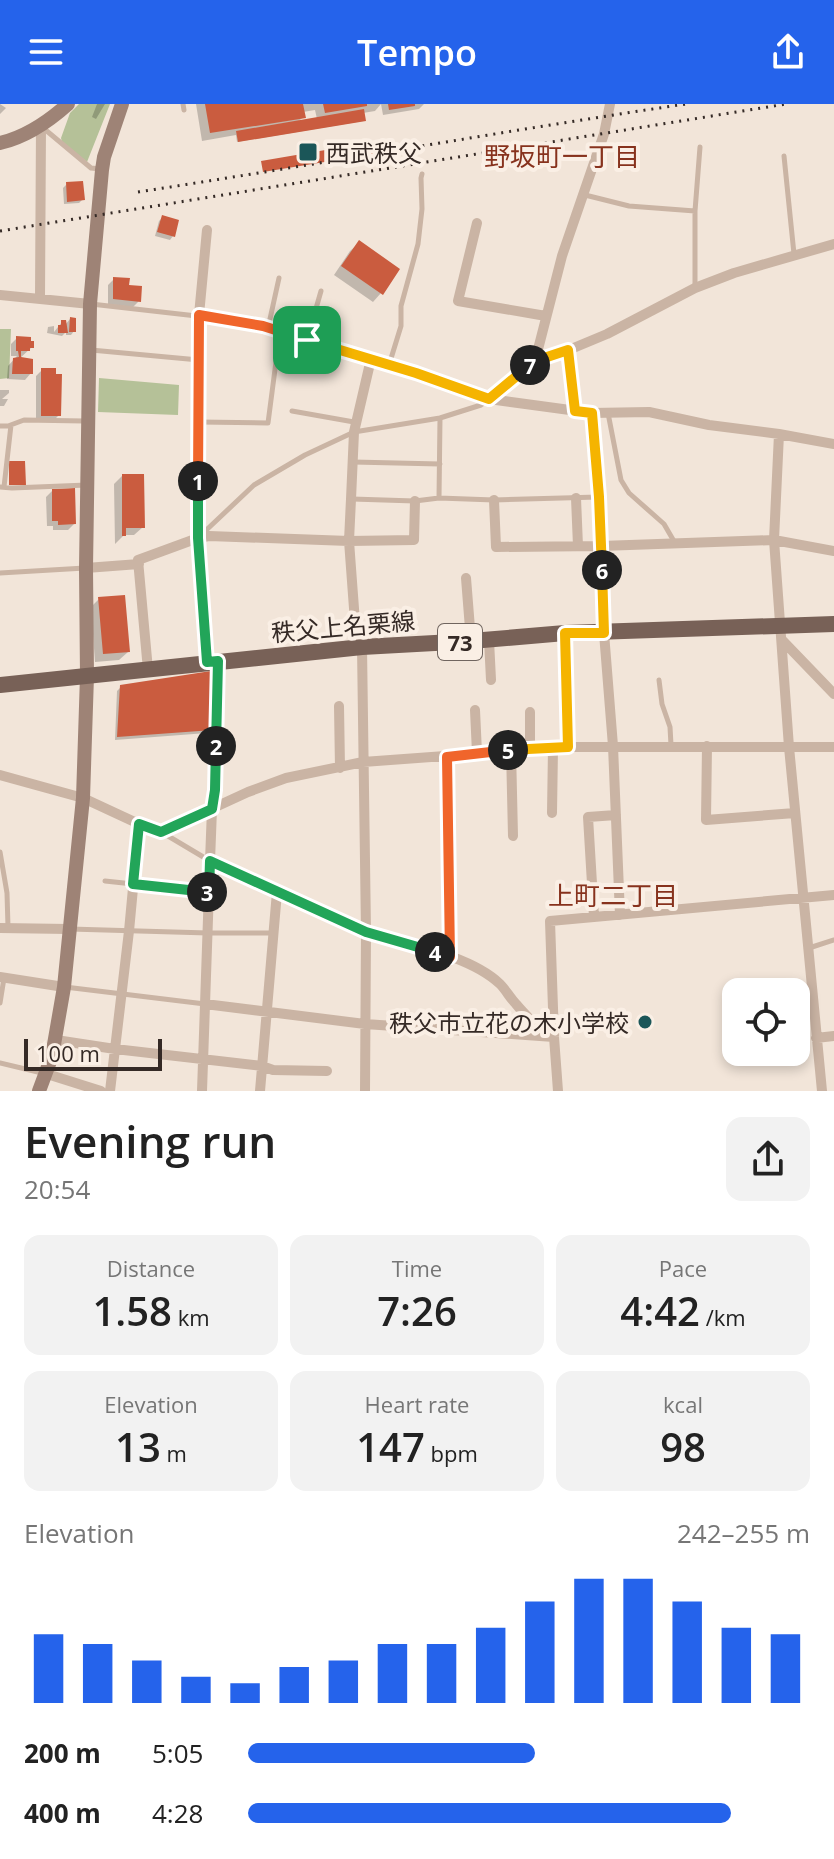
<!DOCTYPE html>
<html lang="en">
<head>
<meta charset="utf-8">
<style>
	:root { --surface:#fff; --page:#f2f2f2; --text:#222; --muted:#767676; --accent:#2563eb }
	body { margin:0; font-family:"Open Sans","Noto Sans JP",sans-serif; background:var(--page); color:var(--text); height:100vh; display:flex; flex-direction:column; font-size:30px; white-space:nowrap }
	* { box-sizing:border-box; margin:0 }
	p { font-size:26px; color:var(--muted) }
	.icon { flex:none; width:44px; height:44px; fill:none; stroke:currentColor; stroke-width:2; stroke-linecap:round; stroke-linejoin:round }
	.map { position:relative; height:987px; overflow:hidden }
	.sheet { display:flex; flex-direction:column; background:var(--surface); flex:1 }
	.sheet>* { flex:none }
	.controls { position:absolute; left:722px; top:874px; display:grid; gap:16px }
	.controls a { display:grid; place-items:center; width:88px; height:88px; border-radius:16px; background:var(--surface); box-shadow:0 4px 12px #0003; font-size:40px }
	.scale { position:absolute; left:24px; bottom:20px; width:138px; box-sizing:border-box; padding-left:8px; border:4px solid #352a26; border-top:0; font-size:22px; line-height:28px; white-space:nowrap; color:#352a26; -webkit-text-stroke:6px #faefe5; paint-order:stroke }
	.pin { position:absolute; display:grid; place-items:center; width:68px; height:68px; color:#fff; margin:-34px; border-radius:16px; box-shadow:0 4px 12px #0006 }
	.km { position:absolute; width:40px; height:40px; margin:-20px; border-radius:50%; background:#222; color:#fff; font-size:22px; line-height:40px; text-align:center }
	.round { display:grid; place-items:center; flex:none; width:84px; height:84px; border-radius:16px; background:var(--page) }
	.overview { display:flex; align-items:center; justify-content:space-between; height:136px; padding:0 24px }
	h1 { font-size:44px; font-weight:600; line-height:60px }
	.figures { display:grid; grid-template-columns:repeat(3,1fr); gap:12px; height:136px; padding:8px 24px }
	.figures div { display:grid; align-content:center; border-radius:16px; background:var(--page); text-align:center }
	.figures b { font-size:40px; font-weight:600 }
	.figures small { font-size:22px; font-weight:400 }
	.figures p { font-size:22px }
	.chart { height:224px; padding:16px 24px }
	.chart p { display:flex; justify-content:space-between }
	.chart svg { width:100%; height:144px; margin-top:8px; stroke:var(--accent); stroke-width:6 }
	ul { padding:0 24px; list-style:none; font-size:26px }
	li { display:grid; grid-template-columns:128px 96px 1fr; align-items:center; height:60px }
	li i { height:20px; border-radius:10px; background:var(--accent) }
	header { display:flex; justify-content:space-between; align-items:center; height:104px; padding:0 24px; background:var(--accent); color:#fff; font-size:36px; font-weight:600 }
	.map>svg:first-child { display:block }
</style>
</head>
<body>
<header><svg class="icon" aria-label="menu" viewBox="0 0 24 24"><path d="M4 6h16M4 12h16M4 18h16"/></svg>Tempo<svg class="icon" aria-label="share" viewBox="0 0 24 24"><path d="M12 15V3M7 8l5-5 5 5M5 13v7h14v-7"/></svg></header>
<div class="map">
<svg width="834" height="987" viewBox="0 0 834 987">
	<rect width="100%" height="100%" fill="#f2e5d9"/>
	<path fill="#b5c198" d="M79 0H110L87 58 62 38 61 34 70 9Z
		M0 225H11L9 274 0 275Z
		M99 274 179 281 178 311 98 308Z"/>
	<path fill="#0003" fill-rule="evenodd" d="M0 0 6 4 0 10Z
		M97 0H105L96 15 92 13Z
		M196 0H424L419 5 383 11 381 0 375 7 363 9V17L237 38 236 31 202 37ZM315 6 317 15 298 18 303 13V8Z
		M67 80 82 96 79 99 64 100 63 84Z
		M162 114 173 132 170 136 155 132 159 117Z
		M359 139 381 189 373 198 334 171 350 147Z
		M114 175 127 183 139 197 133 203 108 200V181Z
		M70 215 74 227 71 231H66V228L62 232 47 229 48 223 54 222V228L62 218 65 221Z
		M17 234 32 243 18 256 31 269 25 276 7 275 8 262 17 252H11V240Z
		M42 266 59 311 53 317H36V272Z
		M0 286H9V289L2 295H8L4 302H0Z
		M122 372 143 423 134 431H124L115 440 114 380Z
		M53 386 74 420 68 426H53V422H47L46 393Z
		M99 495 128 548 119 556 95 558 91 503Z
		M121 583 211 625 207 629 115 636 117 587Z"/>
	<path fill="#ca5c3f" d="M205 0H303L306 14 210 29Z
		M323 0H367V2L325 9Z
		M388 0H415V2L389 6Z
		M364 5 366 17 238 38 236 27Z
		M378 37 380 49 263 68 261 57Z
		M83 77 85 96 67 98 66 78Z
		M162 111 179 116 175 133 157 128Z
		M359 136 400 165 383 191 341 162Z
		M113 173 130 174 129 181 142 182 141 198 113 195Z
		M70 213 76 214V228H69Z
		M61 216H66L68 229H58V221H61Z
		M16 232 31 233V237H34V244H30V247H21V253L33 255V270H12L13 254 19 253 18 247H16Z
		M41 264H56V270H62L61 312H41Z
		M9 357H25L26 381H9Z
		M122 370H144L145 424H126V432H122Z
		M75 384 76 420 58 421V417H52V385Z
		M125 491 130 548 103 550 98 493Z
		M211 567 213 626 117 633 120 581Z"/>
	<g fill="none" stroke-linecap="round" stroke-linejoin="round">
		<path stroke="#cab4a4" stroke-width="5" d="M183 0 184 6
			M42 23 91 64 101 65
			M784 52 794 150
			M585 91 629 102 695 107V184
			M695 107 700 43
			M91 200 232 216 263 222 416 269 488 295
			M268 224 279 174
			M307 236 321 187
			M91 246 199 256
			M568 246 575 306
			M389 261 401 222V202L418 140 422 105 421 74 422 70
			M292 307 354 318
			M608 309 621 376 629 389 664 420 675 439
			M199 318 268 319 277 250
			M0 322H8L24 316 84 317
			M353 358 440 360
			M0 383 12 384 87 381
			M4 383 11 321
			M439 394 440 314
			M352 395 415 397 439 394 494 396 598 393
			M200 432 254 381 305 351 354 328 440 314 481 301 488 296
			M0 469 85 464
			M659 576 662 600 670 623 671 641
			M163 729 210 757 365 828
			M0 748 7 789 8 823
			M105 777 208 788
			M70 825 208 829H272
			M809 844 834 836
			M65 883 205 900
			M0 899 4 874
			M0 959 42 969"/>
		<path stroke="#cab4a4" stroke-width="10" d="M477 119 458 197 546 212
			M0 191 90 200
			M40 194 41 22
			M535 257 562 152 604 30 610 0
			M489 295 535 257 571 245 607 230 695 184 734 169 834 140
			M489 295 592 309 649 308 709 321 779 330 834 340
			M592 309 599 393 604 529 613 642 620 811
			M779 330 774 436 789 643 822 987
			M576 394 578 442
			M494 396 496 443 601 442 774 436 834 447
			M86 464 139 460
			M466 474 471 537
			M565 529 568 643
			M489 536 491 576
			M782 536 834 590
			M362 543 366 828 365 987
			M357 545 349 437 351 395 354 328 371 255
			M207 558 198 434 199 211 207 126
			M148 566 138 456 198 434 209 432 349 437 414 436 415 397
			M339 602 340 664
			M475 606 477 649
			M530 608V645
			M707 642 706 716 795 709
			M511 646 513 732
			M447 653 450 853
			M0 671 83 694 139 720 161 728 248 688 286 674 363 658 568 643H834
			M552 709 553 644
			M594 813 588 713 616 711
			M0 824 69 825
			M366 828C406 840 470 851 500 880 506 886 510 894 516 900 525 911 536 921 546 932
			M0 873 64 883
			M205 900 365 920 554 933
			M816 934 834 932
			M56 936 115 945 262 962 273 966 327 967
			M47 970 101 987
			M110 987 129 827 139 720
			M202 987 210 757 212 705 215 686 218 557
			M260 987 277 788
			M558 987 554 933 550 817 834 791"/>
		<path stroke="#9e8376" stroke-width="14" d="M0 39C26 33 48 18 68 0
			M39 987 52 952 64 883 83 694 87 572 86 464 90 200 102 66 104 53 122 0"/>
		<path stroke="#786157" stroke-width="16" d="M0 581 362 543 471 537 565 529 834 520"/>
		<path stroke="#352a26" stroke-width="3" stroke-dasharray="2 6" stroke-linecap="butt" d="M138 88C321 60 503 27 686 0
			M0 127 786 0"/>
	</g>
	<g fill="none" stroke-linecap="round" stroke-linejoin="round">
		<g stroke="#fff" stroke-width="16">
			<path id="split-1" d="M198 377 199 211 263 222 307 236"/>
		</g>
		<g stroke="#fff" stroke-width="16">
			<path id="split-2" d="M198 377V434L207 558 218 557 216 642"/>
		</g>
		<g stroke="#fff" stroke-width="16">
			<path id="split-3" d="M207 788 133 780 139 720 161 728 212 705 215 686 216 642"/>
		</g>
		<g stroke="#fff" stroke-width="16">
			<path id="split-4" d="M207 788H209L210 757 366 828 435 848"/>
		</g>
		<g stroke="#fff" stroke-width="16">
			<path id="split-5" d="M435 848 450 853 447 653 508 646"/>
		</g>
		<g stroke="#fff" stroke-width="16">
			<path id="split-6" d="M508 646 568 643 565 529H604L602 466"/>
		</g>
		<g stroke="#fff" stroke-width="16">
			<path id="split-7" d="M530 261 535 257 568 246 575 307 592 309 599 393 602 466"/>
		</g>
		<g stroke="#fff" stroke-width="16">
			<path id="split-8" d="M307 236 416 269 489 295 530 261"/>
		</g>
		<use href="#split-1" stroke="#f0652b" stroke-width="10"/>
		<use href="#split-2" stroke="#22a559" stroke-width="10"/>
		<use href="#split-3" stroke="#22a559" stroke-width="10"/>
		<use href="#split-4" stroke="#22a559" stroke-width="10"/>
		<use href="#split-5" stroke="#f0652b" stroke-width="10"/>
		<use href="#split-6" stroke="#f5b400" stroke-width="10"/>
		<use href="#split-7" stroke="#f5b400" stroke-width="10"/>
		<use href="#split-8" stroke="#f5b400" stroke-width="10"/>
	</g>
	<g fill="#1b5658" stroke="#faefe5" stroke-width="3">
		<rect x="298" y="38" width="20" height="20" rx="4"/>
		<circle cx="645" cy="918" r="8"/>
	</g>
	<g text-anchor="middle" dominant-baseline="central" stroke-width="8" stroke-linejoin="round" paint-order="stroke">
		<rect fill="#faefe5" stroke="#70655f" stroke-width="2" x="438" y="520" width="44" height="36" rx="6"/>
		<g font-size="22" font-weight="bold" fill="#352a26">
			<text x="460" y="538">73</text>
		</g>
		<g font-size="24" fill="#352a26" stroke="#faefe5" text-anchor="start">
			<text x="326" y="48">西武秩父</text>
			<text x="629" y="918" text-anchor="end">秩父市立花の木小学校</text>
		</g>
		<g font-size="24" fill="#352a26" stroke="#faefe5">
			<text transform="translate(343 522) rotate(-5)">秩父上名栗線</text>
		</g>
		<g font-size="26" fill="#87321d" stroke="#faefe5">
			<text x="562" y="52">野坂町一丁目</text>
			<text x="613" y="791">上町二丁目</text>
		</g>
	</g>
</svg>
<div class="controls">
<a><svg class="icon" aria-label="locate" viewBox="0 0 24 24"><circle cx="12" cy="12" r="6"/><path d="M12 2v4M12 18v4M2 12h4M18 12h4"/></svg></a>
</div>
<div class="scale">100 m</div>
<div class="pin" style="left:307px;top:236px;background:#1e9e55"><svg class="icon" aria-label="arrive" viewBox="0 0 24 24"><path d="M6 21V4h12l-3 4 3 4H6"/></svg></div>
<b class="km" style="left:198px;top:377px">1</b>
<b class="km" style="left:216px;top:642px">2</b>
<b class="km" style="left:207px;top:788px">3</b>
<b class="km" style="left:435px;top:848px">4</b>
<b class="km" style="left:508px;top:646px">5</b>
<b class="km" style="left:602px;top:466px">6</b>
<b class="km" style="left:530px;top:261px">7</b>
</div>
<section class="sheet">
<div class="overview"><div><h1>Evening run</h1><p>20:54</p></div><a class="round"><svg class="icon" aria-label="share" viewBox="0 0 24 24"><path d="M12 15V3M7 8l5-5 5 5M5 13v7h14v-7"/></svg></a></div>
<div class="figures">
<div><p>Distance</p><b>1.58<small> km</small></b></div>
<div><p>Time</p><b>7:26</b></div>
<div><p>Pace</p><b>4:42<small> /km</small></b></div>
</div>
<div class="figures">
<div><p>Elevation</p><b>13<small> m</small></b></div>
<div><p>Heart rate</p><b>147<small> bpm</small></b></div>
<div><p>kcal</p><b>98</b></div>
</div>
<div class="chart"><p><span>Elevation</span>242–255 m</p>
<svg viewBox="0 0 160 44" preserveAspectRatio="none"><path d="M5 44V23M15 44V26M25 44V31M35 44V36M45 44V38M55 44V33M65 44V31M75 44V26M85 44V26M95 44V21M105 44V13M115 44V6M125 44V6M135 44V13M145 44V21M155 44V23"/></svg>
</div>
<ul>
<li><b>200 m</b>5:05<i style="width:51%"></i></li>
<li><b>400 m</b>4:28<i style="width:86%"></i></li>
</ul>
</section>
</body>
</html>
